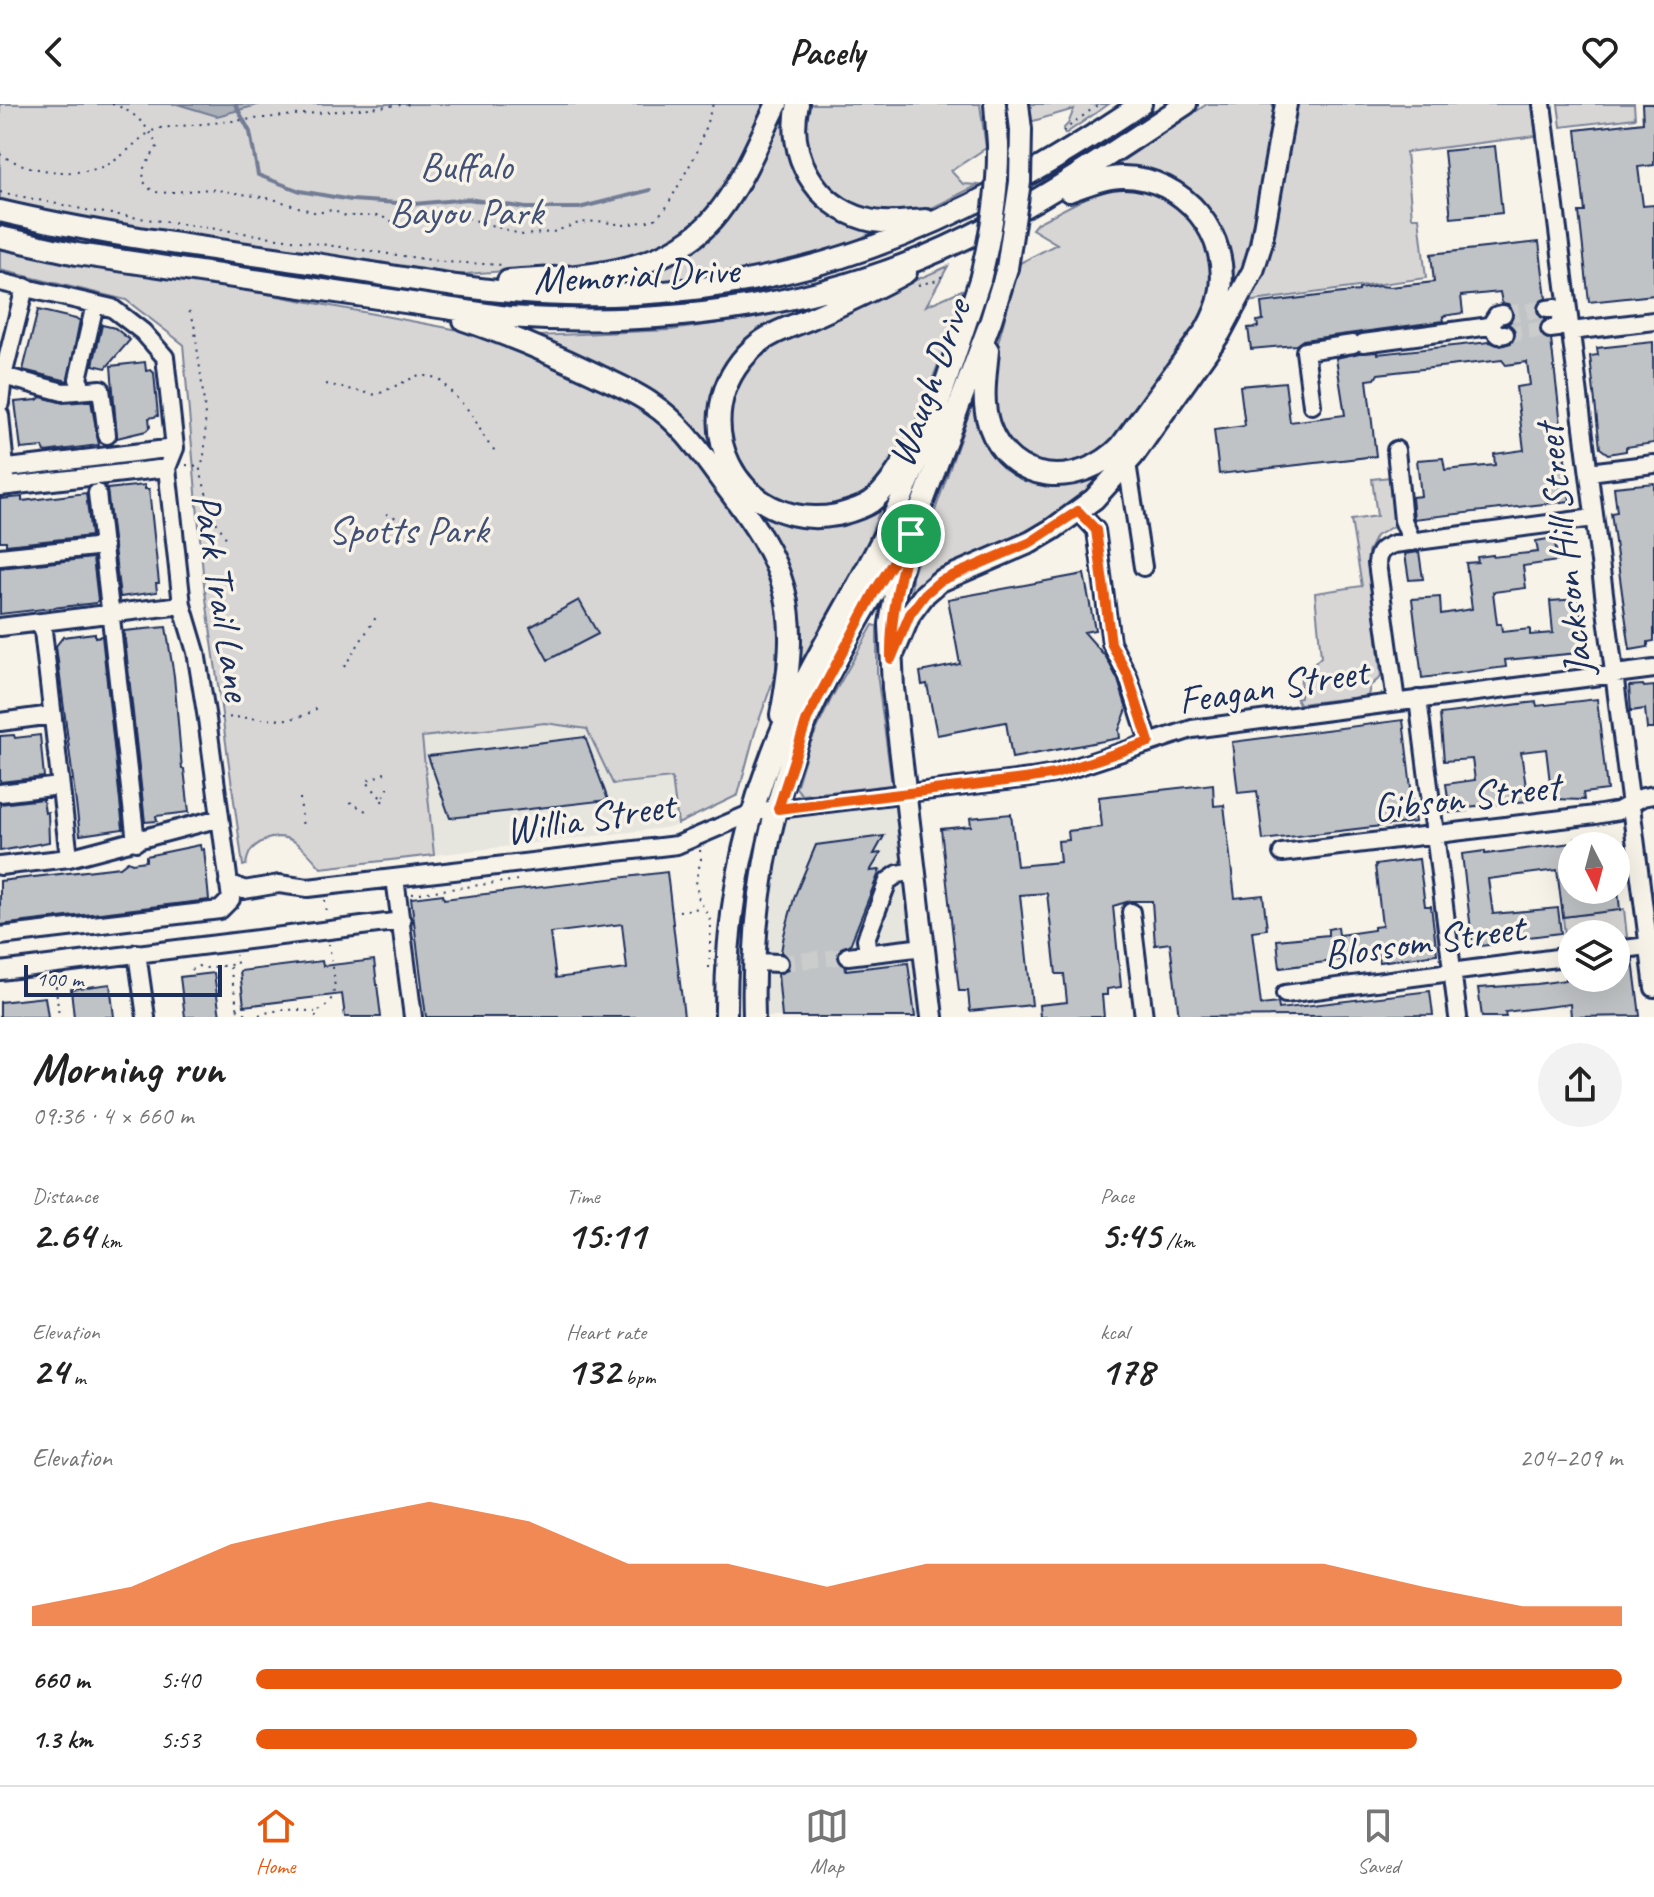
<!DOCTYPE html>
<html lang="en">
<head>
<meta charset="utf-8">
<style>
	:root { --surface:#fff; --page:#f2f2f2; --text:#222; --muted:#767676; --line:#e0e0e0; --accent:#ea580c }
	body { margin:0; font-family:Caveat,sans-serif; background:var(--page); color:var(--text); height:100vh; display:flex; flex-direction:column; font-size:30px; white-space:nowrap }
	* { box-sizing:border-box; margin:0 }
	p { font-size:26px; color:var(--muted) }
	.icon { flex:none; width:44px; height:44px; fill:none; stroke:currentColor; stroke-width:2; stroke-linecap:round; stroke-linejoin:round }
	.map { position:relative; height:913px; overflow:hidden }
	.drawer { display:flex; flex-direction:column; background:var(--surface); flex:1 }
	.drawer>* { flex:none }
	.needle { width:52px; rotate:174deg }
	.fabs { position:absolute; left:1558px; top:728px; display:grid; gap:16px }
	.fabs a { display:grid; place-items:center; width:72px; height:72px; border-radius:50%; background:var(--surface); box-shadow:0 8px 32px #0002; font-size:40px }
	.scale { position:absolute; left:24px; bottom:20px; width:198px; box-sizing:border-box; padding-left:8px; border:4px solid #1b2f5e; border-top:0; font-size:22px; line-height:28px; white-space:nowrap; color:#1b2f5e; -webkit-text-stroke:6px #f7f3e8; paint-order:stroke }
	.pin { position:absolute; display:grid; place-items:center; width:68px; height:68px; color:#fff; margin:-34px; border:4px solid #fff; border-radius:50%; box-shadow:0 2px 8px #0007 }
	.round { display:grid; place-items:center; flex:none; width:84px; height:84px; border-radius:42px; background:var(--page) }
	.summary { display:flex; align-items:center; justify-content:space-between; height:136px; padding:0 32px }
	h1 { font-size:44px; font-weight:700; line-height:60px }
	.figures { display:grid; grid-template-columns:repeat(3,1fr); gap:12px; height:136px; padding:8px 32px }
	.figures div { display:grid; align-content:center }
	.figures b { font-size:40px; font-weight:700 }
	.figures small { font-size:22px; font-weight:400 }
	.figures p { font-size:22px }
	.chart { height:224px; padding:16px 32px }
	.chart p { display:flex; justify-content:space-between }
	.chart svg { width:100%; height:144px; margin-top:8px; fill:var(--accent); opacity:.7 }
	ul { padding:0 32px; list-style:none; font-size:26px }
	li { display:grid; grid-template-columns:128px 96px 1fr; align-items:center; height:60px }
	li i { height:20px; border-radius:10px; background:var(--accent) }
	header { display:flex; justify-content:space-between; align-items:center; height:104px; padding:0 32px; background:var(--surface); font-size:36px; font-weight:700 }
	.menu { display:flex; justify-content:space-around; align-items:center; height:112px; border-top:2px solid var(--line); background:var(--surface); font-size:22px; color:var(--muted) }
	.menu a { display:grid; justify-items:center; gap:4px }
	.menu .active { color:var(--accent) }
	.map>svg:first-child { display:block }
</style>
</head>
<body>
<header><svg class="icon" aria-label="back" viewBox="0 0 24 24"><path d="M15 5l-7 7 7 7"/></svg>Pacely<svg class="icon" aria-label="heart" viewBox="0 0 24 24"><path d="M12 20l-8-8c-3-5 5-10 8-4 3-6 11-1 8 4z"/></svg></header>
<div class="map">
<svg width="1654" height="913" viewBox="0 0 1654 913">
	<rect width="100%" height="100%" fill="#f7f3e8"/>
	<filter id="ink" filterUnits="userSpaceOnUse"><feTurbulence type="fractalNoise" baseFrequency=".0125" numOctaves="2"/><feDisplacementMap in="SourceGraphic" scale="16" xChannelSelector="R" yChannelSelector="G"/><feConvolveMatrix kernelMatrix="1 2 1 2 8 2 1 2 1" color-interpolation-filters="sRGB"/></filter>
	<g filter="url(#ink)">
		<path fill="#e6e5de" d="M545 619 587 625 613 680 672 674 678 720 672 723 434 751 422 633Z
			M891 701 895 706 922 913H763L767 810 785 717 793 712Z"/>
		<path fill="#d7d6d4" stroke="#798299" stroke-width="2" d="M0 0H768L724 79 710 102 696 118 676 133 651 145 622 155 588 161 453 171 84 114 0 96Z
			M783 0H791L792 51 875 127 840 145 743 170 630 182 595 180 692 143Z
			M803 0H980L986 44 951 67 963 80 978 81 922 109 856 107 826 86 803 41Z
			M1029 0H1109L1065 30 1063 25 1068 20 1074 5 1030 18Z
			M1207 0H1280L1271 41 1257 130 1234 193 1212 229 1128 348 1089 391 1053 418 1029 432 948 465 929 477 911 494 912 473 975 292C980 300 977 307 980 316 982 326 988 336 994 344 1029 392 1088 385 1126 347L1214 221 1227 188 1228 164 1225 141 1217 119 1186 85 1156 71 1126 68 1119 64 1121 58Z
			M1292 0H1532L1536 32 1406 48 1412 113H1419L1426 174 1246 198Z
			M1558 0H1634L1635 14 1561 23Z
			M1127 80 1173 92 1209 135 1215 184 1200 221 1114 343 1069 365 1031 359 1008 341 992 310 996 246 1020 159 1057 140 1032 125 1037 119 1095 89Z
			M0 144 89 163 251 187 464 227 551 259 648 303 685 339 723 389 777 480 785 545 776 548V568L755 628 738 691 678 720 672 674 613 680 587 625 545 619 422 633 434 751 321 764C306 746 289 724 263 737 252 743 248 748 246 761L243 762 204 480 183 240 126 196 0 166Z
			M948 162 926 202 962 186 964 195 901 354 889 373 856 400 791 406 741 368 725 322 742 266 776 237Z
			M818 200 821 202 754 236 714 325 766 407 882 401 859 460 801 560 799 556V519L703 342 535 232 671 226 755 214Z
			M1390 373 1395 421 1376 432 1368 448 1381 573 1370 582 1368 592 1299 600 1296 594 1300 593 1301 572 1321 553 1315 489 1362 482 1351 416 1377 412 1372 375Z
			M873 521 877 522V570L892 681 802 691 796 684 808 644 832 593Z
			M1624 805 1627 833 1616 835V830H1572V840L1566 841 1563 813Z"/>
		<path fill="#acb0b9" stroke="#727c95" stroke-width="2" d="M177 0H261L217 12Z"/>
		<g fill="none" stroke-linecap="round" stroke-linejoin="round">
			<path stroke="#727c95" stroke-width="4" d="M235 0 250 28 258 71 300 87 351 96 414 100 468 95 526 104H579L650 86"/>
		</g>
		<path fill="#c0c3c5" stroke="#1b2f5e" stroke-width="2" fill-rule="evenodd" d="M1642 0H1654V61L1638 63 1643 102 1654 101V191L1589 198 1579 108H1585L1576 26 1643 18Z
			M1495 42 1502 109 1451 114 1444 47Z
			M1539 138 1546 194 1537 200 1536 207 1545 216 1540 221 1541 231 1551 236 1570 397 1414 415 1412 393 1421 392 1417 356 1443 354 1445 366 1495 361 1494 350 1524 346 1516 283 1530 281 1527 258 1506 261 1502 256 1378 270 1375 275 1367 276 1376 352 1219 370 1214 326 1245 322 1240 282 1285 278 1290 318 1345 311 1336 254 1359 249 1378 248V250L1490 238 1501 242 1511 239 1515 233 1514 224 1508 220 1513 215 1514 207 1508 200 1502 199 1500 188 1461 192 1463 209 1443 212 1444 217 1303 236 1296 241 1251 245 1248 224 1258 223 1257 217 1263 216 1261 199 1359 187V185L1379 182 1390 183 1434 178 1431 150Z
			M38 206 80 216 68 277 23 266Z
			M102 221 115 224 130 236 106 264 93 261Z
			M1653 238 1654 339 1626 343V347L1608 350 1600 344 1590 252 1598 251 1597 244Z
			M145 258 146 267 151 266 154 269 158 312 149 314 150 323 146 327 117 334 111 262Z
			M41 293 63 299 91 297 99 341 45 348 43 343 21 345 15 298 37 296Z
			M1654 379V537L1648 538V543L1630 546 1611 409 1617 408 1614 383Z
			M145 381V385H149L159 479H156L157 488 120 493 107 385Z
			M86 389 91 432 6 441V437H0V395L22 393V397Z
			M1554 434 1558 457 1523 462 1526 484 1493 488 1497 520H1501L1502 528 1530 525V531L1553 529 1550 497 1579 495 1582 526 1587 525 1589 548 1505 556 1506 563 1422 574 1412 495 1440 493 1441 510 1472 505 1466 459 1478 458 1477 453 1493 451V453L1538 448 1536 437Z
			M1419 448 1423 475 1409 476 1405 450Z
			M93 454 98 496 96 499 0 510V464Z
			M1084 470 1095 526 1084 528 1106 553 1118 576 1127 605 1119 626 1120 634 1012 654 1006 618 937 631 927 580 922 581 920 568 960 560 948 495Z
			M579 496 598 530 548 556 530 523Z
			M166 523 174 572 182 665H184L189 708 156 712 157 717 145 718 124 527Z
			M95 529V533L102 532 123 725 80 731 56 542 63 533Z
			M1643 581 1644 583 1654 582V625H1647L1645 605 1631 607 1629 582Z
			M1597 595 1607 686 1583 689 1584 696 1552 695 1546 645 1521 648 1528 697 1467 703V707L1450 709 1446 680 1475 676 1472 655 1444 657 1440 610 1536 598 1537 602Z
			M1403 616 1415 718 1263 736 1257 687 1238 689 1232 638Z
			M14 631 15 634 40 631 44 673 0 678V632Z
			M585 633 608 696 450 714 428 652Z
			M1213 680 1214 702 1224 701 1235 794 1263 791 1267 825 1252 827 1261 901 1278 899 1279 905 1430 887 1433 911 1179 913 1170 839 1155 841 1152 797H1130L1113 802 1121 883 1107 885V891H1102L1104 913H1040L1039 901 1067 898 1064 870H1056L1047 789 1020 791 1032 901 970 907 968 887H959L941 725 971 722 970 714 1011 710 1017 762 1060 758 1058 737 1069 736 1068 727 1102 723 1099 693Z
			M43 695 45 709 48 708 49 738 0 747V700Z
			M1611 731 1612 742H1575V735Z
			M884 732 874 750 881 749 870 767 880 766 850 841 841 844 837 854 846 863 845 866 908 859 915 913H782L778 870 788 866 790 859 788 853 781 848 784 831 795 791 816 741Z
			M1572 739V786H1618L1620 806 1563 813 1557 766 1488 775 1493 810 1558 804 1561 829 1496 837V840L1473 843 1462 750 1485 747V750Z
			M200 741 201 746 204 745 209 796 0 821V777L120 763 128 757 132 759 146 757V752Z
			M1419 755 1425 802H1431L1437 850 1379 858 1378 851 1280 864 1277 836 1328 831V825L1338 823 1339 831 1374 826V823L1382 822 1375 761Z
			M667 768 684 913H426L411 794 443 790 444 795ZM622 820 627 865 556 874 550 829Z
			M374 856 381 913H345L342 890 244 902 240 867 322 857 323 862Z
			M1633 856 1640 912 1571 913 1570 900 1505 908 1506 913H1482L1478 884 1537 880 1566 876V874H1616V857Z
			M214 869 220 913H185L180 873Z
			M110 880 114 913H74L71 885Z
			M45 893 48 913H0V898Z"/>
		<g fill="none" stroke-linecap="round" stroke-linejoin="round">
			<path stroke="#cbcccc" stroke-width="16" stroke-dasharray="16 8" stroke-linecap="butt" d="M1503 210 1547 205
				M1505 230 1550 225
				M779 859 848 852"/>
			<g stroke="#1b2f5e" stroke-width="22">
				<path id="minor" d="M1542 0 1654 884
					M0 178 112 204 143 228 165 253 175 344 167 364 182 501 196 548 207 615 231 795 220 806 0 832
					M1547 205 1555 204 1561 213
					M1490 222 1499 231 1505 230
					M1550 225 1558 224 1561 213
					M1571 227 1654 217
					M1363 239 1490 222 1497 211 1503 210
					M3 272 63 288 101 285 107 331
					M83 286 78 275 95 200
					M0 299 3 272 25 183
					M1312 301 1305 247 1353 240
					M0 311 6 374
					M1396 346 1403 416 1412 438
					M1127 359 1143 463
					M0 365 175 344
					M1589 368 1654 360
					M0 383 167 364
					M97 389 136 738
					M1078 407 1096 426 1111 539 1128 572 1149 638
					M0 453 104 442
					M42 518 69 754
					M0 523 182 501
					M1418 595 1458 913
					M1396 598 1377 459C1378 447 1383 444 1394 440L1594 414
					M0 618 52 611
					M0 689 60 682
					M1282 749 1595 711 1618 707 1643 693 1654 691
					M0 762 69 754 220 714
					M395 774 413 913
					M228 778 244 786 279 780 308 784 677 741 754 708 1031 674 1055 670 1192 625 1654 565
					M1131 808 1144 913
					M1616 846 1648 842
					M137 849 146 913
					M868 849 866 835 888 777 898 770 916 767
					M848 852 924 843
					M755 858 779 859
					M0 867 402 817
					M1285 890 1572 852"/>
			</g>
			<g stroke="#1b2f5e" stroke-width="26">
				<path id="major" d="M798 0C786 50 815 101 865 115 885 121 906 117 926 116
					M995 0 998 40
					M1018 0 1021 26
					M0 107C102 131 206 144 310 159 395 172 481 190 567 191 792 196 957 124 1141 0
					M0 133 77 150 507 213C665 223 825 204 968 133 1045 95 1115 47 1186 0
					M906 168C874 186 841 201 807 216 789 223 768 230 753 244 679 313 737 430 837 411 848 408 861 405 871 398 888 385 900 363 912 345
					M508 177C581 172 669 172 718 109 743 77 759 36 777 0
					M464 216C509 231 551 249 593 269 613 279 634 287 652 300 681 319 701 349 721 376 788 463 802 501 781 611
					M988 246C986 271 981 296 989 321 1010 382 1080 385 1121 342L1206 226C1212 215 1218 204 1220 191 1232 132 1184 73 1123 73 1105 73 1086 81 1069 87
					M894 548 910 510 925 490 940 477 1031 438 1053 425 1094 395 1133 352 1220 229 1253 167 1261 141 1286 0
					M726 913C725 808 746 703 790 607 819 545 857 487 887 426 924 350 953 257 980 176
					M754 913C751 814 767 704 808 613 834 555 867 500 900 447
					M932 913 893 584 890 520 896 485 911 430 991 216 1007 164"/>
			</g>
			<path stroke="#1b2f5e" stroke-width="2" stroke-dasharray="2 6" stroke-linecap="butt" d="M112 0C133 6 150 23 157 43L144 64 143 77 152 87 161 89 211 85 273 95 317 109 332 106 346 112H380L398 120 414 121 436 113 458 111 523 131 553 128 579 119 598 117 623 121 654 116 666 104 697 48 713 0
				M1063 27 1099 0
				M0 50C28 69 85 76 114 57 131 46 140 31 159 24L411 0
				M0 88 91 107 445 158 503 161
				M918 181 938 176 944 170
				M189 207 194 218C197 252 214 336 200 365
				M326 280 376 291 419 271 438 274 471 309 487 338 497 349
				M186 361 199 362 212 411 228 437
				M386 410 405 417
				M344 563 378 510
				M221 614C256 610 290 626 320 602
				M385 669 366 677 382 695 390 681
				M300 694 303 725
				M382 696 384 703
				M350 698 366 707
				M700 746 701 755 696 776 698 793 711 818 709 864
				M412 790 518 776
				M325 796 326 810
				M671 808 701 804
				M230 863 239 913
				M191 866 198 862 206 864 237 860 236 851
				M55 874 59 913
				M237 905 253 913C274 905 292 904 315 908
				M316 913V908C345 896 332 865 329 840"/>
			<use href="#minor" stroke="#f7f3e8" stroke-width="16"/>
			<use href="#major" stroke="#f7f3e8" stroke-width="20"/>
			<g stroke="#1b2f5e" stroke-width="26" stroke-linecap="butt">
				<path id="major-bridge" d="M1007 164 1020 78 1021 26
					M980 176C991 131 999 87 998 40"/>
			</g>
			<use href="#major-bridge" stroke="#f7f3e8" stroke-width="20"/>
		</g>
	</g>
	<g fill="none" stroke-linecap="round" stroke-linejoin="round" filter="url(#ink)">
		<g stroke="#fff" stroke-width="16">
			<path id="route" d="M1078 407 1096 426 1111 539 1128 572 1149 638 1055 670 1031 674 778 705 807 615 875 487 911 430C900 472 890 511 891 555L910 510 925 490 940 477 1031 438Z"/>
		</g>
		<use href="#route" stroke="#ea580c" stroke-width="10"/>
	</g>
	<g text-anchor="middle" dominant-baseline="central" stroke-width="7" stroke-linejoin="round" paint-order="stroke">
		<g font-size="40" fill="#415076" stroke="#f7f3e8">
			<text x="466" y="62">Buffalo<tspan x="466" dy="46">Bayou Park</tspan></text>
			<text x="408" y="426">Spotts Park</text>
		</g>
		<g font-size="40" fill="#1b2f5e" stroke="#f7f3e8">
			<text transform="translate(636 171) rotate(-3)">Memorial Drive</text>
			<text transform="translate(929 279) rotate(-70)">Waugh Drive</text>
			<text transform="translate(1564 446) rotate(-97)">Jackson Hill Street</text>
			<text transform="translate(222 493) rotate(81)">Park Trail Lane</text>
			<text transform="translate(1273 582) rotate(-9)">Feagan Street</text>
			<text transform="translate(1466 693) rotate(-7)">Gibson Street</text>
			<text transform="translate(590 714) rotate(-9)">Willia Street</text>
			<text transform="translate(1424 837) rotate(-8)">Blossom Street</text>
		</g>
	</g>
</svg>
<div class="fabs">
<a><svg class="needle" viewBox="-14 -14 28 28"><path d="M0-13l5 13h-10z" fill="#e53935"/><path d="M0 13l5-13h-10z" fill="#767676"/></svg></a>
<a><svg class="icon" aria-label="layers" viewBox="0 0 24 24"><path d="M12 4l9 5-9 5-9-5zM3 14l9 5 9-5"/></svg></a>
</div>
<div class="scale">100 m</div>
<div class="pin" style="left:911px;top:430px;background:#1e9e55"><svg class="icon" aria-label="arrive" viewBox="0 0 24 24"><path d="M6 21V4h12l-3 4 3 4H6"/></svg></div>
</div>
<section class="drawer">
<div class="summary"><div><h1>Morning run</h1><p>09:36 · 4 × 660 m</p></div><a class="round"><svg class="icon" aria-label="share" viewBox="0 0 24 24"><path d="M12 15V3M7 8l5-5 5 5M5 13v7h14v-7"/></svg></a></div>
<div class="figures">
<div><p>Distance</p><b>2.64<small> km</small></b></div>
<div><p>Time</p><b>15:11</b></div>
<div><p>Pace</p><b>5:45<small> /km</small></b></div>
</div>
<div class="figures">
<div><p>Elevation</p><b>24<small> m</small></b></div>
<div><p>Heart rate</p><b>132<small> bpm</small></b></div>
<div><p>kcal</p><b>178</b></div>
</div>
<div class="chart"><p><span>Elevation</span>204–209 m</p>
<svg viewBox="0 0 160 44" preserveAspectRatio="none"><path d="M0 44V38L10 32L20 19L30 12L40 6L50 12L60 25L70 25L80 32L90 25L100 25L110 25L120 25L130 25L140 32L150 38L160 38V44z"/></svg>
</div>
<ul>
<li><b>660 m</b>5:40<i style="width:100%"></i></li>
<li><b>1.3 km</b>5:53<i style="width:85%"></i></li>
</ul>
</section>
<nav class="menu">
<a class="active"><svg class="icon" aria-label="home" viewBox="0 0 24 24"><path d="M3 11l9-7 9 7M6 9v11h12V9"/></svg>Home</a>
<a><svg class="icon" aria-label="map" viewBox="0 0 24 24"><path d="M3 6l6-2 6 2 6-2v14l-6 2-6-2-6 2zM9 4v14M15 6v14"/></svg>Map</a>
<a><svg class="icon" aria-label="saved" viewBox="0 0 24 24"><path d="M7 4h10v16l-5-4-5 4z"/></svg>Saved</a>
</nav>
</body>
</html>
